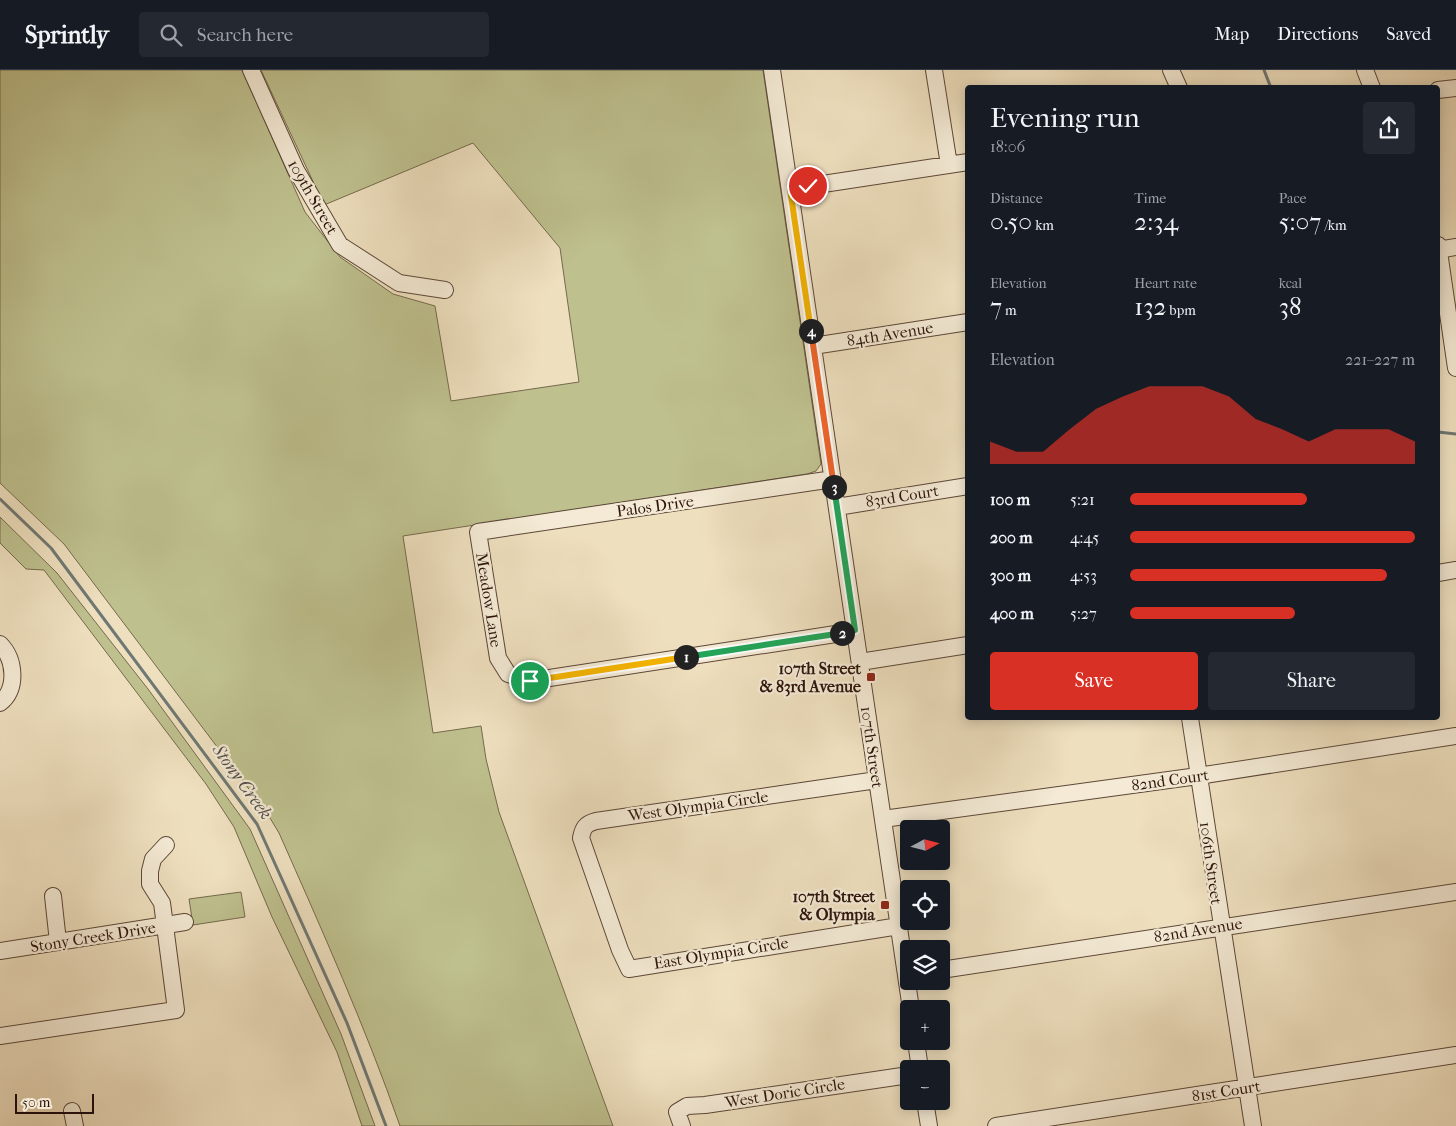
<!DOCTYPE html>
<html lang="en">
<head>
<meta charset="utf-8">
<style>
	:root { --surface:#171b24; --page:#242831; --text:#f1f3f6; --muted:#9ea1a6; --line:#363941; --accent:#d93025 }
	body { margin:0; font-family:"IM FELL French Canon",serif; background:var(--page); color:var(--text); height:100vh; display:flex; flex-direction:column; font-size:19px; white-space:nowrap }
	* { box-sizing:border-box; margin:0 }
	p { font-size:16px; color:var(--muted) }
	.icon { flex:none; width:28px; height:28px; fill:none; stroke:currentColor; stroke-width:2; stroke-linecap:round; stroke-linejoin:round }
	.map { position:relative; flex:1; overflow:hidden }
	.sheet { position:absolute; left:965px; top:15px; width:475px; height:635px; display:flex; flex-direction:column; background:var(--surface); border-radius:5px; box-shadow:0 2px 12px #0003 }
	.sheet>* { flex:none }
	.needle { width:32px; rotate:83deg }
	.buttons { position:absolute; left:900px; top:750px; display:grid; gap:10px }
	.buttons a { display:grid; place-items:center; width:50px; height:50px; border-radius:5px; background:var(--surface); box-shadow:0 2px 12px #0003; font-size:25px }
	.scale { position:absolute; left:15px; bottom:12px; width:79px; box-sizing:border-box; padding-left:5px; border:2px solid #2c140c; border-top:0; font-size:14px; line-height:18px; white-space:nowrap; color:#2c140c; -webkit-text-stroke:4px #f4ead5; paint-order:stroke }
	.pin { position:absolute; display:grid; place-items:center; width:42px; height:42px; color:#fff; margin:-21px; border:2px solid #fff; border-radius:50%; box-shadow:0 1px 5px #0007 }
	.km { position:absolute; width:25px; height:25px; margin:-12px; border-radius:50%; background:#222; color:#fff; font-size:14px; line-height:25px; text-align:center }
	.round { display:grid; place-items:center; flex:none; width:52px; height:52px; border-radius:5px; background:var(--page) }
	.headline { display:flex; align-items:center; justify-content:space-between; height:85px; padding:0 25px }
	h1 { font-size:28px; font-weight:600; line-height:38px }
	.metrics { display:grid; grid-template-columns:repeat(3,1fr); gap:8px; height:85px; padding:5px 25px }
	.metrics div { display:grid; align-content:center }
	.metrics b { font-size:25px; font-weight:600 }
	.metrics small { font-size:14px; font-weight:400 }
	.metrics p { font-size:14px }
	.chart { height:140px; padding:10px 25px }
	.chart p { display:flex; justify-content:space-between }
	.chart svg { width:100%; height:90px; margin-top:5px; fill:var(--accent); opacity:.7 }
	.button { display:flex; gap:10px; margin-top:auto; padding:10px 25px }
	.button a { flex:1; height:58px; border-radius:5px; background:var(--accent); color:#fff; font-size:20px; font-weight:600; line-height:58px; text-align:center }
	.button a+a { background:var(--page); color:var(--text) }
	ul { padding:0 25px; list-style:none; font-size:16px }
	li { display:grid; grid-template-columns:80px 60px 1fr; align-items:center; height:38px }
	li i { height:12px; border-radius:6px; background:var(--accent) }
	header { display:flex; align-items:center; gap:30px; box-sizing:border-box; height:70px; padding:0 25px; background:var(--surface); border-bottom:1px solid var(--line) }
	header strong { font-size:24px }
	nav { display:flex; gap:28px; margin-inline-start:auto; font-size:18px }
	.search { width:350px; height:45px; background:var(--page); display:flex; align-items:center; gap:12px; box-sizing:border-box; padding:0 18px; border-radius:5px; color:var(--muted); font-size:19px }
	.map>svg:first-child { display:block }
</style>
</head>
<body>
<header>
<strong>Sprintly</strong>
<div class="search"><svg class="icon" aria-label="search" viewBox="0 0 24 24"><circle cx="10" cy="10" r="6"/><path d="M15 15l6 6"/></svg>Search here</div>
<nav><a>Map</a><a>Directions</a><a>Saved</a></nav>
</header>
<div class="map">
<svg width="1456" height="1056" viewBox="0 0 1456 1056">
	<rect width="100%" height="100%" fill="#eedfbe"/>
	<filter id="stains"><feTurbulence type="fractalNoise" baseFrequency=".004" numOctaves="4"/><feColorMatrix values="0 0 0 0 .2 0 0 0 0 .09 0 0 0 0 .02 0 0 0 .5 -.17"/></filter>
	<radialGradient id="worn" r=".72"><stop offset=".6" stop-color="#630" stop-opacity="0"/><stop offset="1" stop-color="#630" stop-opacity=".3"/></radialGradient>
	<path fill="#bec08e" stroke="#756a4d" d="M0 0H242L305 142 340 187 393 224 435 236 451 331 579 312 560 178 473 73 324 135 261 0H763L821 394 816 401 807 404 403 466 433 663 481 656 486 689 499 742 613 1056H400C365 956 322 860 279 763L267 743 64 474 0 413Z
		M0 447 57 503 148 619 250 759 341 964 375 1056H362L337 982 272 847 234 757 206 714 44 500 26 499 0 473Z
		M241 822 245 847 193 855 189 829Z"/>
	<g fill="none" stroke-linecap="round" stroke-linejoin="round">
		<path stroke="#6f7874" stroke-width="3" d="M1264 0 1271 18
			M1438 362 1456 364
			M0 429 51 478 257 754 347 953 386 1056"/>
		<g stroke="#5c4738" stroke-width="18">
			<path id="minor" d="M251 0 296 100 340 175 399 213 445 220
				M772 0 911 939
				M934 0 949 95
				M1171 0 1179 18
				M1365 0 1372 18
				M1438 20 1456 18
				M790 119 968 92
				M1438 175 1456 298
				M1438 180 1456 177
				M813 276 968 252
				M833 409 478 462 498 588 508 604 530 611 855 561
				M837 437 968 416
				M1438 503 1456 500
				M0 574C15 589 18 619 0 633
				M860 592 968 575
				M1190 648 1253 1056
				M877 710 596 751C585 754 583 758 581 768L620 880 629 899 899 856
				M883 749 1198 706 1456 666
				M53 826 58 872
				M0 881 185 852
				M941 900 1456 822
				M0 966 176 940 162 833 150 814V801L153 789 166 775
				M916 971 920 999
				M925 1031 929 1056
				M72 1041 75 1056
				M682 1056 677 1042 687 1036 705 1035 909 1005
				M996 1056 1456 985"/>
		</g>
		<use href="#minor" stroke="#f4ead5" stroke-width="16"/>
	</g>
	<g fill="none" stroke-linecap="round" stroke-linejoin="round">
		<g stroke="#fff" stroke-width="10">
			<path id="split-1" d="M530 611 686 587"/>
		</g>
		<g stroke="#fff" stroke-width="10">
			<path id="split-2" d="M686 587 842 563"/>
		</g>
		<g stroke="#fff" stroke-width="10">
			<path id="split-3" d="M834 417 855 560 842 563"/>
		</g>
		<g stroke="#fff" stroke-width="10">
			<path id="split-4" d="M811 261 834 417"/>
		</g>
		<g stroke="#fff" stroke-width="10">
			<path id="split-5" d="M808 116 790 119 811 261"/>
		</g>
		<use href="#split-1" stroke="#f5b400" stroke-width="6"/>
		<use href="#split-2" stroke="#22a559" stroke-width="6"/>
		<use href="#split-3" stroke="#22a559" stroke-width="6"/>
		<use href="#split-4" stroke="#f0652b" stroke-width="6"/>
		<use href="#split-5" stroke="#f5b400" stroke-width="6"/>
	</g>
	<g fill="#8f2418" stroke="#f4ead5" stroke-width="2">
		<rect x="866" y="602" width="10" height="10" rx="2.5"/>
		<rect x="880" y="830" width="10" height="10" rx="2.5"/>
	</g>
	<g text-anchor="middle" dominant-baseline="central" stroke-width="4.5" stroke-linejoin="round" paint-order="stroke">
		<g font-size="16" fill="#2c140c" stroke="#f4ead5">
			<text transform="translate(313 127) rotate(60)">109th Street</text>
			<text transform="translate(890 264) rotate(-9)">84th Avenue</text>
			<text transform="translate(902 426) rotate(-9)">83rd Court</text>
			<text transform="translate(655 436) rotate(-8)">Palos Drive</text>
			<text transform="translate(489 530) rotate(81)">Meadow Lane</text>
			<text transform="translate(872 677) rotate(82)">107th Street</text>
			<text transform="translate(1170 710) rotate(-8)">82nd Court</text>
			<text transform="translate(698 736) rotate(-8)">West Olympia Circle</text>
			<text transform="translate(1211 793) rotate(82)">106th Street</text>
			<text transform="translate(1198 860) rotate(-9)">82nd Avenue</text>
			<text transform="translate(93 867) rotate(-9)">Stony Creek Drive</text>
			<text transform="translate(721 883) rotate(-9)">East Olympia Circle</text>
			<text transform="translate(1226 1021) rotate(-9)">81st Court</text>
			<text transform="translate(785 1023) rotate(-9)">West Doric Circle</text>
		</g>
		<g font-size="16" font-weight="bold" fill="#2c140c" stroke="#f4ead5" text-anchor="end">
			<text x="861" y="598">107th Street<tspan x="861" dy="18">&amp; 83rd Avenue</tspan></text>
			<text x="875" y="826">107th Street<tspan x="875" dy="18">&amp; Olympia</tspan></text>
		</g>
		<g font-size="18" font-style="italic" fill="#534e49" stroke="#f4ead5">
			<text transform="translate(242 712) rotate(54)">Stony Creek</text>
		</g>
	</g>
	<rect width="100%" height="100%" filter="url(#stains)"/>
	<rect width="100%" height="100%" fill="url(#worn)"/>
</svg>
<div class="buttons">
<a><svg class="needle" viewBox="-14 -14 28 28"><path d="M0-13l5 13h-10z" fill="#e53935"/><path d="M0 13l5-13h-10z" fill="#9ea1a6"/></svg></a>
<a><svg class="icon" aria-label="locate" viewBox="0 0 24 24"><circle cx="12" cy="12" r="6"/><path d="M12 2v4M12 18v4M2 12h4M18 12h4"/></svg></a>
<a><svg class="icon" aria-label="layers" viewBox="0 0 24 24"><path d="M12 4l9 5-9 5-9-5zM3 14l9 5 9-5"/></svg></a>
<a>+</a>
<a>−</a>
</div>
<div class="scale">50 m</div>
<div class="pin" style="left:530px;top:611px;background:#1e9e55"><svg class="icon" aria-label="arrive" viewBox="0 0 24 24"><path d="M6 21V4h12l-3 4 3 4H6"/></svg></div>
<div class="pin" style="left:808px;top:116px;background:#d93025"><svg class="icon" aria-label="check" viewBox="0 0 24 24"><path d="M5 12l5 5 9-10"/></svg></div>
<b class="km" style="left:686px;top:587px">1</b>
<b class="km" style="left:842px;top:563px">2</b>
<b class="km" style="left:834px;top:417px">3</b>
<b class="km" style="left:811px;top:261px">4</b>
<section class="sheet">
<div class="headline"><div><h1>Evening run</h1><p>18:06</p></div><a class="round"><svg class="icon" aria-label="share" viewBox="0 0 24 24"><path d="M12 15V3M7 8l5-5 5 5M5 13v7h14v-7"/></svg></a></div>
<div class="metrics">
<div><p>Distance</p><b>0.50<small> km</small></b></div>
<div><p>Time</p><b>2:34</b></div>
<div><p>Pace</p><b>5:07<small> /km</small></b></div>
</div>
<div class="metrics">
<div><p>Elevation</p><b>7<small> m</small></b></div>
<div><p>Heart rate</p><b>132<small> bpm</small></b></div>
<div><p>kcal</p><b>38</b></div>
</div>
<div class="chart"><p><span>Elevation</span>221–227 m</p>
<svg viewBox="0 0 160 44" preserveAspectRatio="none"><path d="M0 44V33L10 38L20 38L30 27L40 17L50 11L60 6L70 6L80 6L90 11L100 22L110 27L120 33L130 27L140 27L150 27L160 33V44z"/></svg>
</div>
<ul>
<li><b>100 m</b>5:21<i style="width:62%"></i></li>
<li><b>200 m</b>4:45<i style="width:100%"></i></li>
<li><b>300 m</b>4:53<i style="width:90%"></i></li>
<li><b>400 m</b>5:27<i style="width:58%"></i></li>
</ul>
<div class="button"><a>Save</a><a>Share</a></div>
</section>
</div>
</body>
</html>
